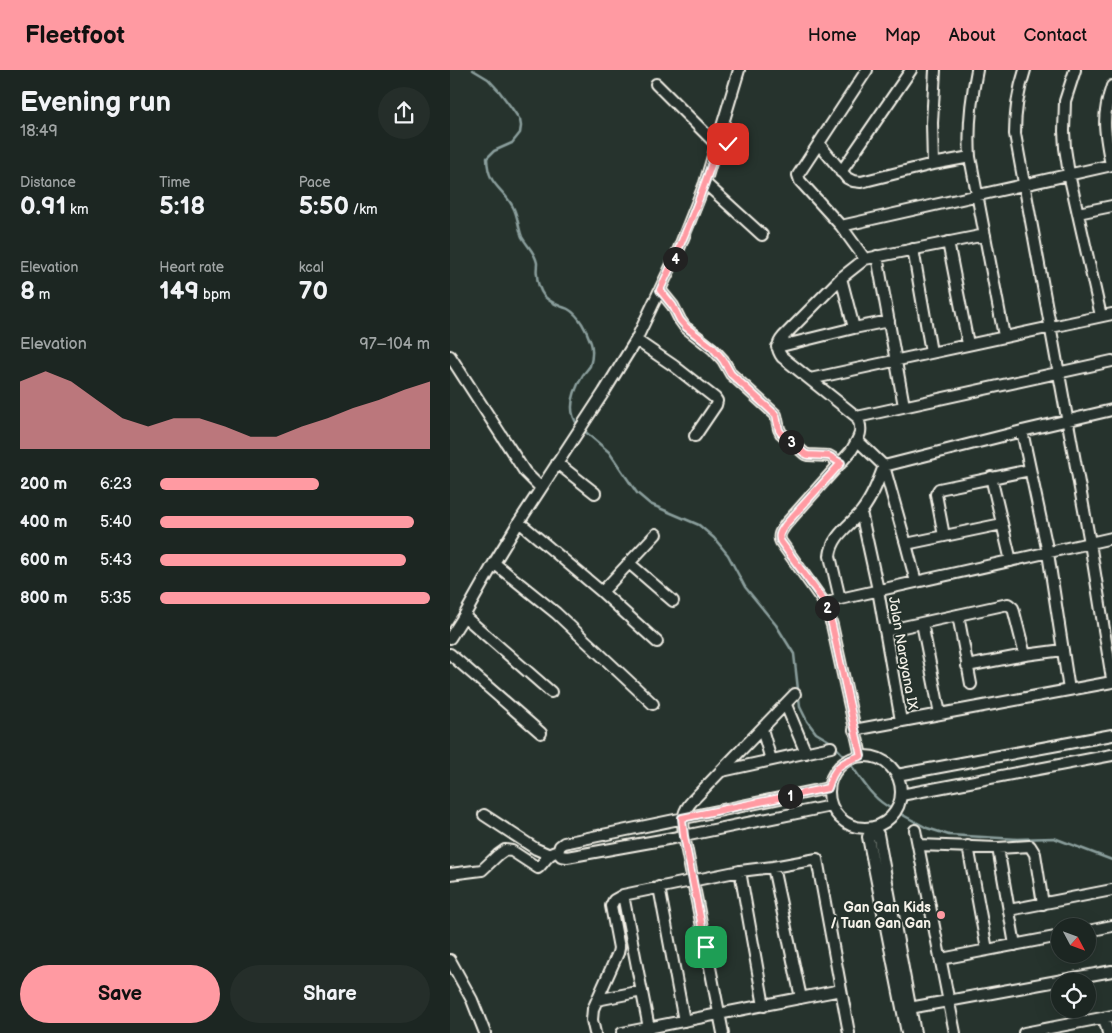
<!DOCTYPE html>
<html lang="en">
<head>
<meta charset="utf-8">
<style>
	:root { --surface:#1c2622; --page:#252e2a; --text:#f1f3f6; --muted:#a0a5a5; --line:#3a4340; --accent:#ff9aa2 }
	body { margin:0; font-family:"Balsamiq Sans",sans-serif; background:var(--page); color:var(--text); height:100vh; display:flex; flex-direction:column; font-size:19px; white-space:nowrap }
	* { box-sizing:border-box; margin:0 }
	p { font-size:16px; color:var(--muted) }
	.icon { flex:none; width:28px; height:28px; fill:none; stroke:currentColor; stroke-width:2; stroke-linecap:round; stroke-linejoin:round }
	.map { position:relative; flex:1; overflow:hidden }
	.drawer { display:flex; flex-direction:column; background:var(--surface); width:450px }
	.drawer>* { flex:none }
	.needle { width:32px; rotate:131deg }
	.tools { position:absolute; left:601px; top:848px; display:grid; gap:10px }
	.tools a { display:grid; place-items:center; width:45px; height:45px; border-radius:50%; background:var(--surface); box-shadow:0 5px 20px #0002,0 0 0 1px var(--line); font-size:25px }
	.pin { position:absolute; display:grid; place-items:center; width:42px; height:42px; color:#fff; margin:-21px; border-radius:10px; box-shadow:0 2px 8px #0006 }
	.km { position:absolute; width:25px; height:25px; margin:-12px; border-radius:50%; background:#222; color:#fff; font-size:14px; line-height:25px; text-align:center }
	.round { display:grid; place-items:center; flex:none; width:52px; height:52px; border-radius:26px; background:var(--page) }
	.head { display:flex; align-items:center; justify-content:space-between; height:85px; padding:0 20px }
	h1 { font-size:28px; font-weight:700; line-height:38px }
	.figures { display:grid; grid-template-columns:repeat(3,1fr); gap:8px; height:85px; padding:5px 20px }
	.figures div { display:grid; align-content:center }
	.figures b { font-size:25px; font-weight:700 }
	.figures small { font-size:14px; font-weight:400 }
	.figures p { font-size:14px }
	.chart { height:140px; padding:10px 20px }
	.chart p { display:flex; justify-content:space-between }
	.chart svg { width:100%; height:90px; margin-top:5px; fill:var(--accent); opacity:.7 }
	.action { display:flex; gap:10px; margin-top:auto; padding:10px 20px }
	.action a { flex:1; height:58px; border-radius:30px; background:var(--accent); color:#111; font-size:20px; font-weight:700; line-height:58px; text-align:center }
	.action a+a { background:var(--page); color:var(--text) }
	ul { padding:0 20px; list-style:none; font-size:16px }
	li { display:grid; grid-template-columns:80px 60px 1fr; align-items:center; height:38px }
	li i { height:12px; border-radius:6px; background:var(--accent) }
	header { display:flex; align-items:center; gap:30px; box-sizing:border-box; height:70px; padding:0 25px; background:var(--accent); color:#111 }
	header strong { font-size:24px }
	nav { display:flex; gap:28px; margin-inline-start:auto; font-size:18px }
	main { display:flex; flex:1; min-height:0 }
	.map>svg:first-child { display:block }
</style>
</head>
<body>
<header>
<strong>Fleetfoot</strong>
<nav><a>Home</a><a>Map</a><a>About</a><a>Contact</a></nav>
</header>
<main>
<section class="drawer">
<div class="head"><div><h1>Evening run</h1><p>18:49</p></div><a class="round"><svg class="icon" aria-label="share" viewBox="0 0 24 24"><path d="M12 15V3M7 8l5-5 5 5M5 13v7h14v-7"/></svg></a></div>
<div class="figures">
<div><p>Distance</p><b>0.91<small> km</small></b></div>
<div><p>Time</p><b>5:18</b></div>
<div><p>Pace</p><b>5:50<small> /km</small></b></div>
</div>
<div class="figures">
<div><p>Elevation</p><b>8<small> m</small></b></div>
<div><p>Heart rate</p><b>149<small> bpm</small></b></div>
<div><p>kcal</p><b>70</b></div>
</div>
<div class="chart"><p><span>Elevation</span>97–104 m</p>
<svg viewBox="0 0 160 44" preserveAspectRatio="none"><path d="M0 44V11L10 6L20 11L30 20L40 29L50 33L60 29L70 29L80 33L90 38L100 38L110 33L120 29L130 24L140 20L150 15L160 11V44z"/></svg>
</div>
<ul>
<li><b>200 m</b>6:23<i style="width:59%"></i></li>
<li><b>400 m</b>5:40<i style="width:94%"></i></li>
<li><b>600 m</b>5:43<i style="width:91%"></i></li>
<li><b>800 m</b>5:35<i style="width:100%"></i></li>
</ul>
<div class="action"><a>Save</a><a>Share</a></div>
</section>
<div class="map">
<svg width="662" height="963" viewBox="0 0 662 963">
	<rect width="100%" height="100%" fill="#26332d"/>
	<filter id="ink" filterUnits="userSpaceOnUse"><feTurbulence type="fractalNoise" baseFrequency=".02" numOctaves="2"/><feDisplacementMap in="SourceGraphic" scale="10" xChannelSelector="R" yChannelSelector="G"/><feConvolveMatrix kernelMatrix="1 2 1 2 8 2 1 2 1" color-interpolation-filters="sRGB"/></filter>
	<g filter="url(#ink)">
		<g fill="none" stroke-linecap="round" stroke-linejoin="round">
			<path stroke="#8b9f9d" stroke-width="2.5" d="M23 0 38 9 49 21 61 37 70 50 71 56 70 63 62 73 44 81 37 88C38 117 52 116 63 137 68 146 68 157 72 167 77 176 85 182 87 193 87 197 86 201 87 205 87 212 90 221 94 226 98 230 105 234 110 236 112 237 116 238 118 239 129 245 137 261 141 273 143 280 142 289 140 296 138 299 135 302 133 305 124 320 116 340 128 355
				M132 359 159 382 187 423 200 434 249 455 264 468 278 485 295 517 326 555 344 584 350 637 357 651 366 663 381 672 395 687
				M400 694C414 712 421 728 442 739
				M449 743 477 758 499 765 567 769 604 768 662 790"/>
			<g stroke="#f4f1e8" stroke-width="14">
				<path id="minor" d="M527 0C521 29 518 58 520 87L554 266
					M575 0C568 21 565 42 565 64L640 473 662 609
					M625 0 615 31 614 61 615 78 619 104 651 246
					M206 14 267 75
					M269 70 278 74 289 84
					M369 74 397 108 403 111 411 112 483 94 520 87
					M483 94 482 53 485 0
					M661 95C655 63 651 48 662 16
					M391 102 461 0
					M255 113 312 165
					M628 143 662 136
					M391 156 662 95
					M498 172 518 274
					M463 179 481 282
					M427 186 454 336
					M415 189 391 156 350 111 348 105 417 0
					M391 208 404 258
					M210 220 223 236 230 250 235 257 263 279 273 290 281 304 326 345 329 359 331 363 355 384 358 385 379 386 391 393
					M186 270 224 296 265 328 267 331 266 335 245 366
					M327 277 404 258 439 251
					M0 286 75 402 91 418
					M360 309 662 244
					M407 347 662 291
					M572 361 598 483 619 620
					M408 371 434 396 456 474 466 512
					M107 393 145 423
					M434 396 572 361 662 340
					M541 407 561 491
					M411 442 428 520 451 651
					M69 452 152 522 207 572
					M494 466 486 424 489 419 580 400
					M456 474 552 454
					M44 493 106 543 203 634
					M179 493 223 531
					M152 522 206 464
					M390 529 380 486C382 466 399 456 411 442 422 428 428 412 434 396
					M375 534 390 529 662 468
					M508 545 521 614
					M14 546 101 622
					M472 553 490 644
					M435 561 558 534 563 538 575 585
					M0 568 14 546 44 493 69 452 154 322 186 270 226 186 255 113 289 0
					M0 584 91 663
					M517 596 575 585 613 580
					M336 635 356 683
					M312 659 321 690
					M404 660 662 612
					M379 722a36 36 0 1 1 72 0a36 36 0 1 1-72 0Z
					M411 686 382 555 375 534 331 472C327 465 332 460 336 454L401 381C409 368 414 361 407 347L332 287C326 279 327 274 333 267L391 208 415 189 535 165
					M272 701 381 677
					M447 705 662 665
					M451 725 662 685
					M34 745 86 779 100 785
					M465 760 505 963
					M469 775 548 778 580 776 585 784 593 834
					M518 776 537 880
					M548 778 565 875
					M108 782 110 776 114 773 378 718
					M108 782 111 786 117 787 234 766 381 736
					M323 797 351 928
					M290 801 314 936
					M0 804 32 800 48 785 55 780 62 781 88 798C95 792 99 781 108 782
					M209 817 234 951
					M173 825 199 958
					M559 840 662 820
					M638 861 662 856
					M491 889 610 866
					M0 890 22 930 35 963
					M147 930 192 921
					M454 939 662 901
					M654 948 658 963
					M145 963 142 950 143 939 168 883 169 878 161 836 164 830 173 825 290 801 323 797 367 789 399 963
					M172 963 391 920
					M273 963 234 766C233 750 231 743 243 730L345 624
					M457 963 418 767 419 765 426 763 428 764 465 963
					M574 963 662 946"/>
			</g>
			<use href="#minor" stroke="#26332d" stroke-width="10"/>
		</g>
	</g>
	<g fill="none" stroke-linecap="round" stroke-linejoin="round" filter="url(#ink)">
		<g stroke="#fff" stroke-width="10">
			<path id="route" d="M256 877 234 766 232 748 378 718C384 698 390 692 411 686L382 555 376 534 331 472C327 465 332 460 336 454L391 393 379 386 358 385 355 384 331 363 329 360 326 345 281 304 273 290 263 278 236 257 230 250 223 236 210 220C233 171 254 121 269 70L278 74"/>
		</g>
		<use href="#route" stroke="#ff9aa2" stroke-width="6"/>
	</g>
	<circle fill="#ff9aa2" stroke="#26332d" stroke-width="2" cx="491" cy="845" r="5"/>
	<g text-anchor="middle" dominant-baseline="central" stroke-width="4" stroke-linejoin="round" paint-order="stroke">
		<g font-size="14" fill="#f4f1e8" stroke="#26332d">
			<text transform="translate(453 583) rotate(80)">Jalan Narayana IX</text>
		</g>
		<g font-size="14" font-weight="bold" fill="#f4f1e8" stroke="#26332d" text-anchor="end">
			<text x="481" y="837">Gan Gan Kids<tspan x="481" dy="16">/ Tuan Gan Gan</tspan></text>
		</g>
	</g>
</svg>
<div class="tools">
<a><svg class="needle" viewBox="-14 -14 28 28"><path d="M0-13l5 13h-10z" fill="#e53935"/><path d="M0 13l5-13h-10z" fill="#a0a5a5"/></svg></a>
<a><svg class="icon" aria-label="locate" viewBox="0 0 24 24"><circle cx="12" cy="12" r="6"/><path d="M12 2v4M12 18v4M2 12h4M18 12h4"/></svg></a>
</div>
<div class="pin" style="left:256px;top:877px;background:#1e9e55"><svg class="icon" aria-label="arrive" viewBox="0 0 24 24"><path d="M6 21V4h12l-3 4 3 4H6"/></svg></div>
<div class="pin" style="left:278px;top:74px;background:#d93025"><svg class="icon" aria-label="check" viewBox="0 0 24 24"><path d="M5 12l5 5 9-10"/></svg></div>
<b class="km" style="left:340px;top:726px">1</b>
<b class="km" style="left:377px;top:538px">2</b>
<b class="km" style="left:341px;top:372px">3</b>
<b class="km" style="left:225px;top:189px">4</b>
</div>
</main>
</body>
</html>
